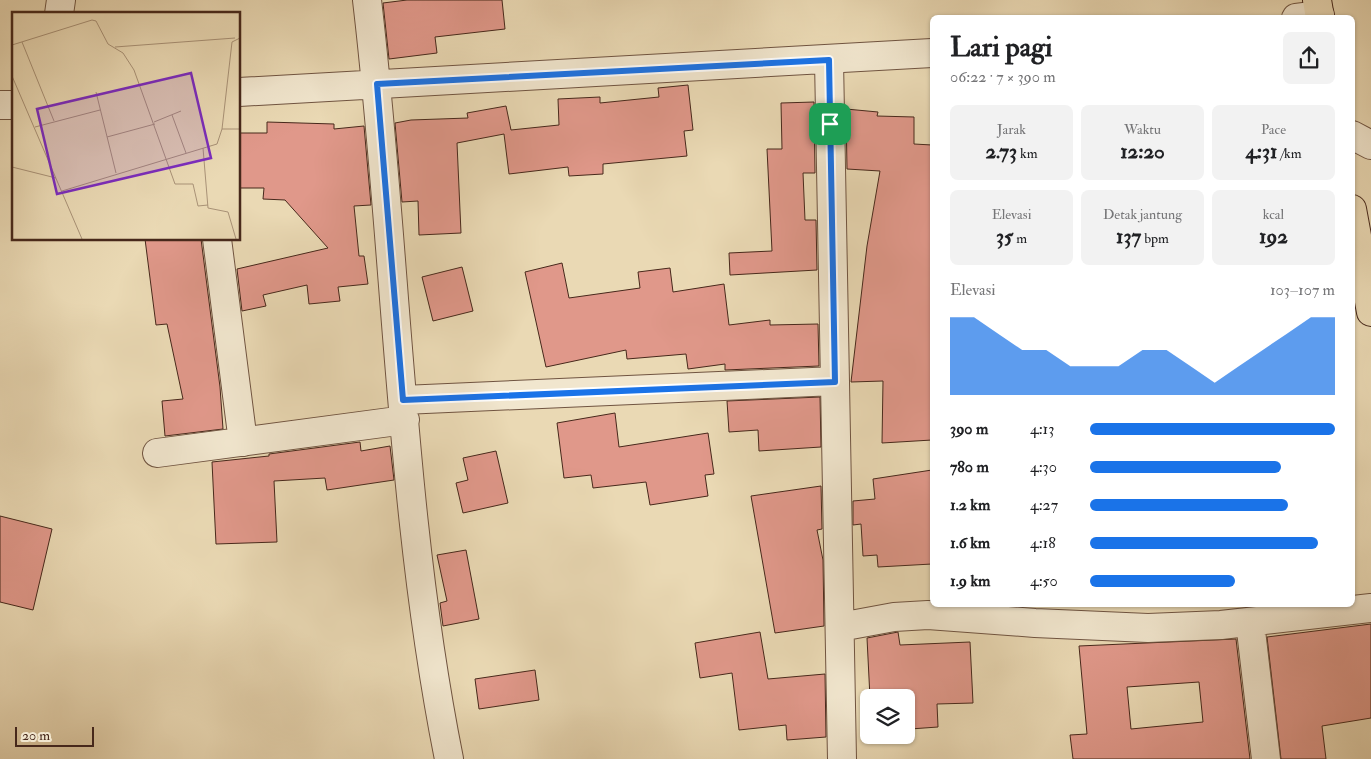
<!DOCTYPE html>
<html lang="id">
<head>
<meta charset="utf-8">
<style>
	:root { --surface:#fff; --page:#f2f2f2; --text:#202124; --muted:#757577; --accent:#1a73e8 }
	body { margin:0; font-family:"IM FELL Double Pica",serif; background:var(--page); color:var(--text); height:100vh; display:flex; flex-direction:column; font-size:19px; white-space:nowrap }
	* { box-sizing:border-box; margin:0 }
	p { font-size:16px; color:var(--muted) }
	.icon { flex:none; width:28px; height:28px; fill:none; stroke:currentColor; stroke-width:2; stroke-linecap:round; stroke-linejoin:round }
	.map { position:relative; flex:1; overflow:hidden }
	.panel { position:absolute; left:930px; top:15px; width:425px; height:592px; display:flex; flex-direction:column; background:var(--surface); border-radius:8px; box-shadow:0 1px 4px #0004 }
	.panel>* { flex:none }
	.controls { position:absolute; left:860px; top:689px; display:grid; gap:10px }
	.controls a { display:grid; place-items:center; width:55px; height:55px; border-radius:8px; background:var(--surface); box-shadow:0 1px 4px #0004; font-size:25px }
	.scale { position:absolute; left:15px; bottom:12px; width:79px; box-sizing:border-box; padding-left:5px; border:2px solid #47281b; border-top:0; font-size:14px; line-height:18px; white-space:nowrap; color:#47281b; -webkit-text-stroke:4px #f1e6ce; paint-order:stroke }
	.pin { position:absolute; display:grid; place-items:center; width:42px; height:42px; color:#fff; margin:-21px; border-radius:10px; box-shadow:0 2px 8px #0006 }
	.round { display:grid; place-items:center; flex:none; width:52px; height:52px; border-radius:8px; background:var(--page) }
	.head { display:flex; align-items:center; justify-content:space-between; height:85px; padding:0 20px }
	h1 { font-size:28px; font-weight:700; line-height:38px }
	.metrics { display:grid; grid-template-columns:repeat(3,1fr); gap:8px; height:85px; padding:5px 20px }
	.metrics div { display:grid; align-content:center; border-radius:8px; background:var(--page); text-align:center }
	.metrics b { font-size:21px; font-weight:700 }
	.metrics small { font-size:14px; font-weight:400 }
	.metrics p { font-size:14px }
	.chart { height:140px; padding:10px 20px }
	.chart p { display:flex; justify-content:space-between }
	.chart svg { width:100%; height:90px; margin-top:5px; fill:var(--accent); opacity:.7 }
	ul { padding:0 20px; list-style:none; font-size:16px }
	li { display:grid; grid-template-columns:80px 60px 1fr; align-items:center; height:38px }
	li i { height:12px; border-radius:6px; background:var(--accent) }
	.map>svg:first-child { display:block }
</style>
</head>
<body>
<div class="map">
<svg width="1371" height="759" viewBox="0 0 1371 759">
	<rect width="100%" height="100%" fill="#ead9b4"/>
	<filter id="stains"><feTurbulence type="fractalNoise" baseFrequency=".004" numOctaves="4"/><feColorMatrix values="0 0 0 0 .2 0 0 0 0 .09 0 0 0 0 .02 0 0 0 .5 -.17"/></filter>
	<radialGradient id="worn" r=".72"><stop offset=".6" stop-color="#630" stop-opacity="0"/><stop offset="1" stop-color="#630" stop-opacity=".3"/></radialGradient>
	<path fill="#e0988a" stroke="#47281b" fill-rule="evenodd" d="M407 0H502L505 29 435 37 437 53 389 59 383 3Z
		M688 85 693 130 684 131 687 156 603 164V174L569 176 568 167 509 174 504 134 457 143 461 233 419 235 418 201 402 202 395 123 411 120 468 118 467 113 506 106 511 130 559 125 558 99 600 97V103L659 97 658 88Z
		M814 102 815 173H803L805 220H816L817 270 730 275 729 253 772 251 767 149H782L781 103Z
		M846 109 878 112 877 116 914 117V144L932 145V440L882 443 883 381 851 382 867 246 880 171 847 169Z
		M267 122 334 124V129L364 126 371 205 354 206 359 256H364L368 284 338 287 340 301 309 304 307 285 263 295 266 306 242 311 237 269 328 248 285 200 263 199 264 188H239V133H267Z
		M145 239H201L220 387 223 429 165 436 162 401 183 399 167 324 156 325Z
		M562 263 569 298 640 288 638 272 670 268 673 292 724 284 729 325 770 320V325L818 324 819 366 725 370V364L688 369 686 354 627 359 626 350 546 367 525 272Z
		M462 267 473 311 433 321 422 277Z
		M820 397 821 447 759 451 758 430 729 432 727 401Z
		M615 413 619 447 708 433 714 474 705 475 708 496 650 505 646 482 593 488 591 475 564 478 557 423Z
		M360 442 361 451 390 446 394 480 327 490 325 478 274 481 277 542 216 544 212 462 269 456V454Z
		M496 451 508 503 463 513 456 483 468 480 463 458Z
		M932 470V564L878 567 877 555 863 556 861 524 853 525V501L875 499 873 479Z
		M821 486 822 529 817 530 823 560 824 626 775 633 751 496Z
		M0 516 52 529 33 610 0 602Z
		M466 550 479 619 443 626 440 603 447 601 437 555Z
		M1371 624V718L1322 726 1326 759H1281L1267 637Z
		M760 632 768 679 825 674 826 737 787 740 786 725 739 730 732 673 700 678 695 643Z
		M898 632 900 645 970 642 973 703 937 704 938 727 910 729 907 698H870L867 638Z
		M1236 639 1250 759H1073L1070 735 1087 734 1079 646ZM1199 682 1203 722 1131 729 1127 687Z
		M535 670 539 700 479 709 475 679Z"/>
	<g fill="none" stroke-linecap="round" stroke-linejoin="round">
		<g stroke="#705441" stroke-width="30">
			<path id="street" d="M367 0C397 252 399 509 449 759
				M59 14 61 0
				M1296 18 1320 15
				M829 60 842 759
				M239 92 932 53
				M0 105H14
				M1352 135 1371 145
				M217 239 243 442
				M403 400 835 381
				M157 453 405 420
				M1250 622 1266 759
				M840 627 894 617 928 615 1035 623 1148 628 1221 625 1371 608"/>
		</g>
		<g stroke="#47281b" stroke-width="30">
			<path id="highway" d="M1317 0 1320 18
				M1352 209 1371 312"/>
		</g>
		<use href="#street" stroke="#f1e6ce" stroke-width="28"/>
		<use href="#highway" stroke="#ead9b4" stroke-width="28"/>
	</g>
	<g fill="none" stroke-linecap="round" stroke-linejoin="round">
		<g stroke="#fff" stroke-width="10">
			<path id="route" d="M829 60 835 382 403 400 377 84Z"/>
		</g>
		<use href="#route" stroke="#1a73e8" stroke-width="6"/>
	</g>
	<g transform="translate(12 12)">
		<rect width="228" height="228" fill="#ead9b4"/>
		<path fill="none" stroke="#a99277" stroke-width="1" d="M10 30 42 109M0 33 80 8 84 9 96 32 111 41 122 58 163 172H181L186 194 196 193M103 35 223 26M0 64 70 227M84 80 104 161M160 103 174 141M142 110 169 99M23 115 88 98M210 117H228M95 125 143 112M191 136 196 196 216 200 224 227M0 155 44 166M50 179 205 132 210 117 220 30 228 26"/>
		<path fill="#7b2cbf" fill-opacity="0.15" stroke="#7b2cbf" stroke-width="2.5" d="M179 61 199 146 45 182 25 97Z"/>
		<rect width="228" height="228" fill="none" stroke="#47281b" stroke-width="2.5"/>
	</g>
	<rect width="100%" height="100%" filter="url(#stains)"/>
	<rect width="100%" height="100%" fill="url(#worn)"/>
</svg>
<div class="controls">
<a><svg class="icon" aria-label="layers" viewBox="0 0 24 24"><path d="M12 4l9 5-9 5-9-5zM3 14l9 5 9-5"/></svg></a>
</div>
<div class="scale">20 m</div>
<div class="pin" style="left:830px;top:124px;background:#1e9e55"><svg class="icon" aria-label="arrive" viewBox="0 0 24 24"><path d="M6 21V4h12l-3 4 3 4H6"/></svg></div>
<section class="panel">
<div class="head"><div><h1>Lari pagi</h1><p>06:22 · 7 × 390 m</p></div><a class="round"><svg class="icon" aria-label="share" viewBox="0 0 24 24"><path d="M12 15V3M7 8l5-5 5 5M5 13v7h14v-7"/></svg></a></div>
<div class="metrics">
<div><p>Jarak</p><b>2.73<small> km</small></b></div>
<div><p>Waktu</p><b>12:20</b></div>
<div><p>Pace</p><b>4:31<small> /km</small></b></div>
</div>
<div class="metrics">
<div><p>Elevasi</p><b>35<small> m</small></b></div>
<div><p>Detak jantung</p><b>137<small> bpm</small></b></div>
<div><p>kcal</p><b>192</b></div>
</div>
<div class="chart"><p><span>Elevasi</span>103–107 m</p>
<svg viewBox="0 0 160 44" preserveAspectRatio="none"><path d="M0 44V6L10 6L20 14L30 22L40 22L50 30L60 30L70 30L80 22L90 22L100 30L110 38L120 30L130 22L140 14L150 6L160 6V44z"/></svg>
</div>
<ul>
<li><b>390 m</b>4:13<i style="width:100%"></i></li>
<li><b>780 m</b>4:30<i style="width:78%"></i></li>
<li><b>1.2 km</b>4:27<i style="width:81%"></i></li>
<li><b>1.6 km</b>4:18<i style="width:93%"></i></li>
<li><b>1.9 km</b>4:50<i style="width:59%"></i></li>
</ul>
</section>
</div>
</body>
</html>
